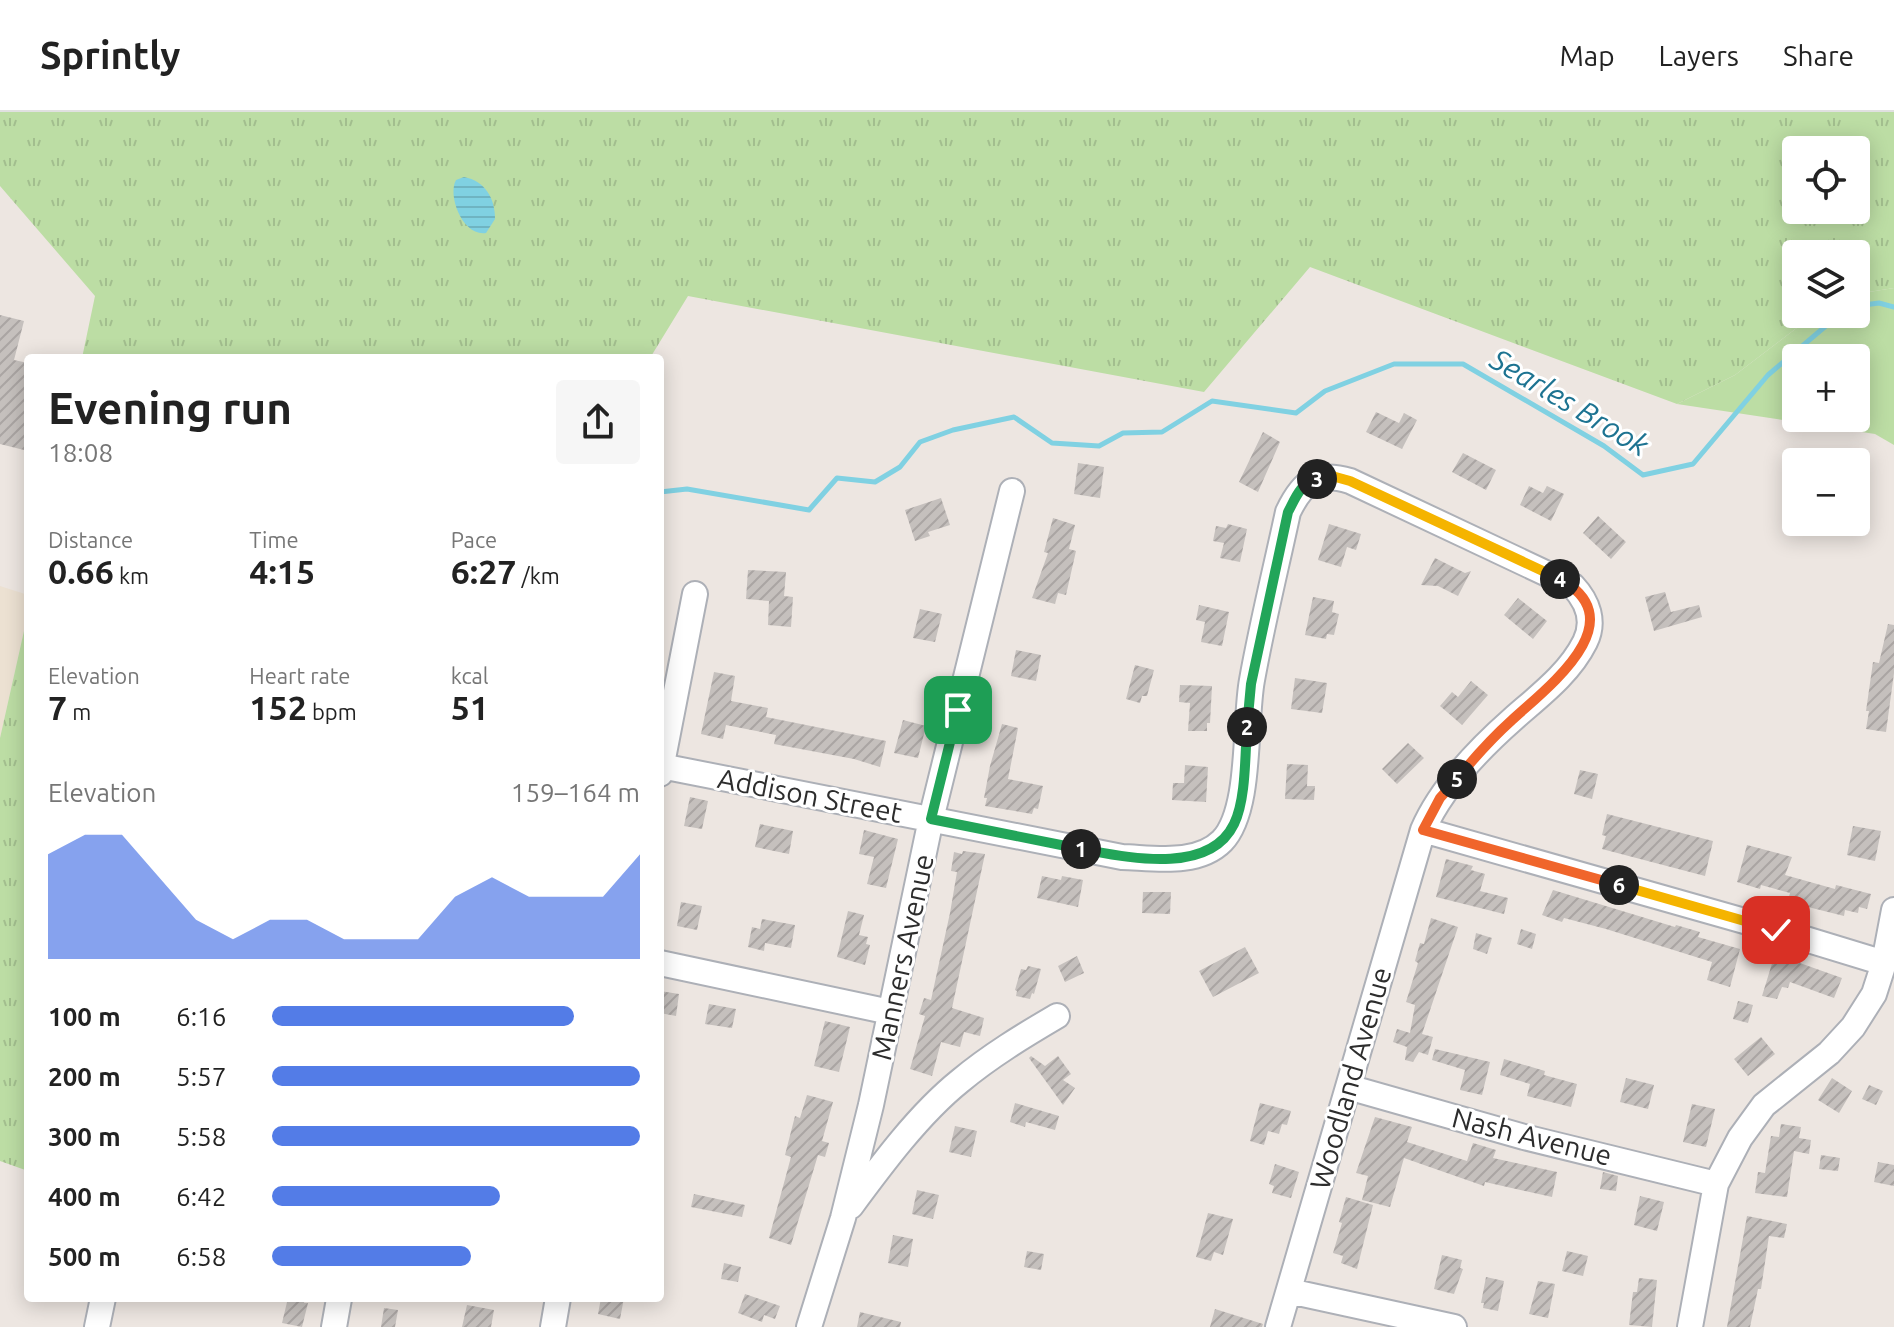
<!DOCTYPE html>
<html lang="en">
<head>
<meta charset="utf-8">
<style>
	:root { --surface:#fff; --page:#f6f6f6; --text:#222; --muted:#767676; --line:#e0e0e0; --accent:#537ce7 }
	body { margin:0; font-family:Ubuntu,sans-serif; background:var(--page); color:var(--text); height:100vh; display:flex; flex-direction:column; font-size:30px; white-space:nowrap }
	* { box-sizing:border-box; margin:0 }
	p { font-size:26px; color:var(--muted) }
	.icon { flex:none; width:44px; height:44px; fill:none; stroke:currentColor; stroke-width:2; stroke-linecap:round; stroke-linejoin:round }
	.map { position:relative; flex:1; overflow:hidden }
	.drawer { position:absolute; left:24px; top:242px; width:640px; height:948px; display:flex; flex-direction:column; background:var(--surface); border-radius:8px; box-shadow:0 4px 20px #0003 }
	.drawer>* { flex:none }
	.tools { position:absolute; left:1782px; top:24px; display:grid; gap:16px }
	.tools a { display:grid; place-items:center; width:88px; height:88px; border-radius:8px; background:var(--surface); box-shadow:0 4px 20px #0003; font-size:40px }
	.pin { position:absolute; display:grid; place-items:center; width:68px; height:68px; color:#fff; margin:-34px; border-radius:16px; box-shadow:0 4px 12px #0006 }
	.km { position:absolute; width:40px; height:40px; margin:-20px; border-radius:50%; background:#222; color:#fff; font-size:22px; line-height:40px; text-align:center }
	.round { display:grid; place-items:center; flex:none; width:84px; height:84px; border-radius:8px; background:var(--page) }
	.overview { display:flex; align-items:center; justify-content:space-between; height:136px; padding:0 24px }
	h1 { font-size:44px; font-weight:600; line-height:60px }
	.metrics { display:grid; grid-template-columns:repeat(3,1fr); gap:12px; height:136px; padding:8px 24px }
	.metrics div { display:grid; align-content:center }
	.metrics b { font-size:34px; font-weight:600 }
	.metrics small { font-size:22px; font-weight:400 }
	.metrics p { font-size:22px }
	.chart { height:224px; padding:16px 24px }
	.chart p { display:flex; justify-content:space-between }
	.chart svg { width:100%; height:144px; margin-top:8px; fill:var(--accent); opacity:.7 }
	ul { padding:0 24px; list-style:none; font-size:26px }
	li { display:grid; grid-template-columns:128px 96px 1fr; align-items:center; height:60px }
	li i { height:20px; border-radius:10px; background:var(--accent) }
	header { display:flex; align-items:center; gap:48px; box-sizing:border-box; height:112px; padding:0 40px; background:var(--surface); border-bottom:2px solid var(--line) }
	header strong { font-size:38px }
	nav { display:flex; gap:44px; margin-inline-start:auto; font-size:28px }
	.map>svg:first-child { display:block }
</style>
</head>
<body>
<header>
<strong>Sprintly</strong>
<nav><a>Map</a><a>Layers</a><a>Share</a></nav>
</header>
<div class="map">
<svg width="1894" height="1215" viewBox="0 0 1894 1215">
	<defs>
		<pattern id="grass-tufts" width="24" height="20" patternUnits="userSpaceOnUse" patternTransform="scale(2)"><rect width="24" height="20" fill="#bcdda4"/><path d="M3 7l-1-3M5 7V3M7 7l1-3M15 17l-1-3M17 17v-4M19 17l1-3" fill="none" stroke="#a2be8e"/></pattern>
		<pattern id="water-rules" width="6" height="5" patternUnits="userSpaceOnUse" patternTransform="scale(2)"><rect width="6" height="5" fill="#80d1e2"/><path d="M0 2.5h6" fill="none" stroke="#6fb4c2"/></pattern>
		<pattern id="building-hatch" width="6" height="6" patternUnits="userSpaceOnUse" patternTransform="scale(2)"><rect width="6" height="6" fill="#c5c0bd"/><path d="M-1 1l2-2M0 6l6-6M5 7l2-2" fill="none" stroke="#aaa5a3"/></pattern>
	</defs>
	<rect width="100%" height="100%" fill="#ede6e1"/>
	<path fill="#ece1d2" d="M0 474 28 483V501L0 626Z"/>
	<path fill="url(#grass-tufts)" fill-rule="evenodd" d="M0 0H1894V176L1856 182V142H1796V202H1815L1735 263 1677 292 1310 155 1204 280 688 184 650 246H82L95 184 0 74ZM1796 38H1856V98H1796Z
		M28 501V1059L0 1049V626Z"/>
	<path fill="#bcdda4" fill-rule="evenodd" d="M1894 176V333L1875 322 1677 292 1735 263 1815 202H1856V182ZM1796 246H1856V306H1796Z"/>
	<path fill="url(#water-rules)" d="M464 65C485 69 495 86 495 107L486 121C463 125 447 84 456 68Z"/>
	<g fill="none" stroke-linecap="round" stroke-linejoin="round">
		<path stroke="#80d1e2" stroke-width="5" d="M1856 194 1879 191 1894 195
			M660 380 687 377 809 398 837 366 875 370 900 355 920 330 953 318 1014 305 1052 331 1099 334 1123 321 1162 320 1212 289 1296 301 1325 279 1394 252H1463L1604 334 1643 363 1693 352 1768 263 1840 202"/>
	</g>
	<path fill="url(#building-hatch)" d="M0 203 24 209 14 248 28 251V339L0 332Z
		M1376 300 1399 311 1404 301 1417 308 1402 337 1366 320Z
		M1263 320 1280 330 1258 380 1239 370Z
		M1463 341 1496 358 1486 378 1452 360Z
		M1078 351 1104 355 1100 386 1074 382Z
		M1529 374 1543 381 1547 374 1564 382 1551 409 1520 393Z
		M941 386 950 413 928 420 930 424 915 429 905 398Z
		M1598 404 1626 430 1611 447 1583 421Z
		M1053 406 1075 413 1069 437 1076 439 1066 483 1058 481 1055 492 1032 486 1048 441 1044 440Z
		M1228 412 1247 417 1240 450 1220 446 1224 431 1213 429 1216 414 1226 416Z
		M1329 412 1361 422 1356 438 1347 435 1341 455 1318 448Z
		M1435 446 1465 461 1471 459 1458 484 1438 474 1421 473Z
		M748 458 786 460 784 484 793 485 791 515 768 513 769 489 746 487Z
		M1665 480 1671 500 1699 493 1702 505 1654 519 1645 485Z
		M1313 485 1334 489 1332 500 1339 502 1334 523 1327 522 1326 527 1305 523Z
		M1518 486 1547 509 1533 527 1504 503Z
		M1199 493 1229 500 1222 534 1201 530 1205 510 1196 508Z
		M920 497 942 502 935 530 913 526Z
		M1888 512 1894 513V561L1886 620 1866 617 1869 599H1866L1873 550 1879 551Z
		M1016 538 1041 543 1036 569 1011 564Z
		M1135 553 1154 558 1147 584H1142L1140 591 1126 587Z
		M714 560 735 564 731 589 768 596 766 605 886 629 880 655 854 647 774 632 776 623 726 613 723 627 701 622Z
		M1295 566 1327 571 1322 601 1291 597Z
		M1471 569 1488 583 1462 613 1440 594 1452 580 1458 585Z
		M1180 573 1212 574 1210 611H1207V619H1188L1190 591 1179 590Z
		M903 608 926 614 918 646 894 641Z
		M1002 612 1018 616 1008 667 1043 674 1038 697 1034 696 1032 702 985 694 987 686H984L990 654Z
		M1408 631 1424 646 1397 672 1382 657Z
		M1287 652 1308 653 1307 674H1315L1314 688 1285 687Z
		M1185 653 1208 655 1206 690 1172 688 1173 671H1184Z
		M1580 658 1598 662 1592 687 1574 682Z
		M690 685 708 689 702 717 684 714Z
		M1607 702 1713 729 1705 764 1602 737 1606 724 1602 723Z
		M760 712 793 719 789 742 755 735Z
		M1853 714 1881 719 1875 749 1847 743Z
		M864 718 898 727 886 776 867 772 874 745 859 742Z
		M1747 733 1792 745 1785 763 1835 777 1836 773 1871 782 1867 797 1859 795 1858 801 1845 798 1844 804 1804 794 1803 797 1787 792 1790 781 1761 773 1760 777 1737 770Z
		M963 739 985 742 952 896 984 906 980 924 964 920 960 935 941 930 932 964 910 957 925 904 919 902 924 886 931 888 950 801 957 760 951 759 954 740 962 742Z
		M1446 747 1473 754 1471 758 1485 762 1480 779 1508 786 1504 802 1436 785Z
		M1042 764 1061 768 1062 764 1083 768 1078 795 1037 786Z
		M1553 778 1675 815 1676 813 1700 820 1698 825 1740 837 1730 875 1707 868 1712 850 1606 817 1564 806 1562 810 1542 803Z
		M1143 780H1171L1170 802 1142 801Z
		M681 790 702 794 697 818 677 814Z
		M848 799 864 803 859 823 868 825 866 832 870 833 865 853 837 845Z
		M1431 806 1458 815 1422 922 1433 925 1428 943 1419 940 1413 950 1405 948 1407 935 1393 930 1397 917 1410 921 1415 893 1406 890 1418 851 1415 849 1420 831 1424 832Z
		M762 807 795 813 791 836 765 831 764 839 748 835 752 815 760 817Z
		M1521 817 1536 822 1532 837 1517 832Z
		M1476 821 1492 826 1487 842 1473 837Z
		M1245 835 1259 861 1213 885 1199 859Z
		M1777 843 1842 866 1834 886 1790 870 1788 876 1782 875 1777 887 1762 884 1774 845Z
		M1077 844 1084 861 1065 870 1058 854Z
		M1028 854 1041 857 1034 882 1032 881 1030 887 1016 884 1017 879 1015 878 1021 857 1026 858Z
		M660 879 679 882 676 904 660 901Z
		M1738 889 1753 893 1748 911 1733 907Z
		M709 892 736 897 732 916 705 912Z
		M825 909 850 915 839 960 814 954Z
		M1761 925 1775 942 1748 964 1734 947Z
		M1435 937 1490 950 1482 983 1460 978 1465 958 1432 948Z
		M1031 944 1045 954 1058 944 1071 962 1063 968 1075 976 1063 993 1029 946Z
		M1504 947 1545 959 1544 963 1577 972 1571 995 1527 984 1530 972 1500 963Z
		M1626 966 1654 973 1648 997 1620 990Z
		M1832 966 1852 979 1839 1001 1818 988Z
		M1869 973 1883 979 1876 993 1862 987Z
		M807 983 833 990 822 1029 829 1031 825 1045 818 1043 791 1133 769 1126 791 1045 785 1043 795 1004 800 1006Z
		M1015 991 1059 1004 1055 1018 1026 1010 1025 1015 1010 1010Z
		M1260 991 1291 999 1287 1013 1282 1012 1279 1022 1268 1019 1264 1033 1250 1029Z
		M1692 992 1715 997 1706 1035 1683 1030Z
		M1375 1005 1412 1015 1407 1030 1467 1049 1473 1031 1496 1038 1493 1046 1557 1060 1552 1085 1485 1070 1484 1074 1404 1046 1390 1095 1362 1088 1368 1064 1356 1061Z
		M1781 1012 1801 1015 1799 1026 1811 1028 1809 1042 1794 1039 1787 1085 1755 1081 1758 1060 1765 1061 1771 1024 1779 1025Z
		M955 1014 977 1019 971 1045 949 1040Z
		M1821 1043 1840 1046 1838 1059 1819 1057Z
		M1878 1050 1894 1053V1074L1874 1070Z
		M1275 1052 1299 1060 1291 1086 1272 1081 1274 1074 1269 1072Z
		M1603 1060 1618 1064 1616 1079 1600 1077Z
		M917 1078 939 1083 933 1107 912 1102Z
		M694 1082 745 1093 742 1105 691 1095Z
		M1640 1084 1664 1090 1657 1119 1634 1113Z
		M1346 1085 1373 1093 1357 1157 1341 1151 1343 1144 1333 1141 1342 1111 1339 1110Z
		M1208 1101 1233 1107 1223 1143 1214 1140 1211 1149 1196 1145Z
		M1747 1104 1787 1112 1784 1126 1769 1124 1761 1177H1758L1750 1215H1727Z
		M893 1123 913 1127 908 1155 888 1151Z
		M1027 1139 1044 1142 1041 1158 1024 1155Z
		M1567 1139 1588 1144 1583 1164 1562 1159Z
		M1442 1143 1462 1148 1460 1156 1463 1157 1454 1182 1434 1177Z
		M724 1151 741 1155 738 1170 721 1167Z
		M1486 1165 1504 1169 1498 1199 1483 1196 1484 1191H1481Z
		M1639 1166 1657 1168 1652 1215 1629 1213 1633 1180H1637Z
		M1538 1169 1555 1172 1548 1206 1529 1202Z
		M745 1182 780 1194 775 1207 764 1203 762 1210 738 1201Z
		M288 1186H305L304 1191H308L302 1215 282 1211Z
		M601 1186H624L620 1207 598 1202Z
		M467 1193 494 1198 491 1215H462Z
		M384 1196 398 1198 395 1215H381Z
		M1215 1197 1263 1212 1262 1215H1210Z
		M860 1200 901 1210 900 1215H857Z"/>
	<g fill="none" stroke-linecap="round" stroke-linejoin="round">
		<g stroke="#adb0b7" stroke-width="28">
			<path id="minor" d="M661 654 1122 745C1154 746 1197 754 1222 729 1252 698 1244 610 1252 568 1262 512 1276 456 1288 400 1303 369 1316 359 1350 369L1573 474C1588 490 1595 510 1585 530 1569 562 1539 584 1513 607 1479 637 1441 676 1423 718L1278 1215
				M660 662 695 482
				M1423 718 1776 818 1884 851
				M660 851 890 900
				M1348 975 1524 1025 1716 1072
				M851 1094C882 1052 919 1002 960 969 990 944 1023 924 1057 904
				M1289 1179 1454 1215
				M97 1215 103 1186
				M334 1215 339 1187
				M553 1215 558 1186
				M809 1215 843 1106 871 993 931 707 1012 379
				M1690 1215 1716 1072 1740 1026 1764 993 1829 941 1853 915 1874 882 1884 851 1894 798"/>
		</g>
		<use href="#minor" stroke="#fff" stroke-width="24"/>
	</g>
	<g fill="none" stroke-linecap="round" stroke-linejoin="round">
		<g stroke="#fff" stroke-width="16">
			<path id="split-1" d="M958 598 931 707 1081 737"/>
		</g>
		<g stroke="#fff" stroke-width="16">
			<path id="split-2" d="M1081 737C1126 745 1209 764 1234 712 1246 688 1245 643 1247 615"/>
		</g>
		<g stroke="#fff" stroke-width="16">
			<path id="split-3" d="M1247 615 1251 572 1288 400C1295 387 1301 370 1317 367"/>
		</g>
		<g stroke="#fff" stroke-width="16">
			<path id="split-4" d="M1317 367 1332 364 1350 369 1560 467"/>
		</g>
		<g stroke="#fff" stroke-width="16">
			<path id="split-5" d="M1457 667C1474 646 1492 626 1512 608 1548 575 1636 509 1560 467"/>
		</g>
		<g stroke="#fff" stroke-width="16">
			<path id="split-6" d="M1457 667 1440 686 1423 718 1619 773"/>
		</g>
		<g stroke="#fff" stroke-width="16">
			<path id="split-7" d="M1619 773 1776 818"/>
		</g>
		<use href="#split-1" stroke="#22a559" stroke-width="10"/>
		<use href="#split-2" stroke="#22a559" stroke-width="10"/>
		<use href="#split-3" stroke="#22a559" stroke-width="10"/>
		<use href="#split-4" stroke="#f5b400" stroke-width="10"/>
		<use href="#split-5" stroke="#f0652b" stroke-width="10"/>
		<use href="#split-6" stroke="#f0652b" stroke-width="10"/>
		<use href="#split-7" stroke="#f5b400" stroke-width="10"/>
	</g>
	<g text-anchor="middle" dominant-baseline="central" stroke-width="6" stroke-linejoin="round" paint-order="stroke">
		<g font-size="28" fill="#2d2d2d" stroke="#fff">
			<text transform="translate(810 683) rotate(11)">Addison Street</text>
			<text transform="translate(902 845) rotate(-78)">Manners Avenue</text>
			<text transform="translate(1350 966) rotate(-74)">Woodland Avenue</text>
			<text transform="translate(1532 1024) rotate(14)">Nash Avenue</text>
		</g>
		<g font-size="30" font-style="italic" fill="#1d7391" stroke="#fff">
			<text transform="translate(1570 290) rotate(31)">Searles Brook</text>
		</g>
	</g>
</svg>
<div class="tools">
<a><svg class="icon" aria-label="locate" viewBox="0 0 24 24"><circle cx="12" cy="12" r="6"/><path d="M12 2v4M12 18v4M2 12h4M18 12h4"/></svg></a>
<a><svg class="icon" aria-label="layers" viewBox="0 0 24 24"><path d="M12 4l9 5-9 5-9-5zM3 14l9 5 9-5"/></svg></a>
<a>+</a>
<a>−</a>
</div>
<div class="pin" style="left:958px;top:598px;background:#1e9e55"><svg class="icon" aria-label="arrive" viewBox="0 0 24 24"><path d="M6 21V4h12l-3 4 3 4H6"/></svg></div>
<div class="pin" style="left:1776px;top:818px;background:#d93025"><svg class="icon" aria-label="check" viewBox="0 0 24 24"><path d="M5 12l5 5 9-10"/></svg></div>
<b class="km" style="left:1081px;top:737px">1</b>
<b class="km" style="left:1247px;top:615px">2</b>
<b class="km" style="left:1317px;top:367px">3</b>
<b class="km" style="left:1560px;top:467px">4</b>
<b class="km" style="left:1457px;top:667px">5</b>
<b class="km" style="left:1619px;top:773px">6</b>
<section class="drawer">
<div class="overview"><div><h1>Evening run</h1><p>18:08</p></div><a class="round"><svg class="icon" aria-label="share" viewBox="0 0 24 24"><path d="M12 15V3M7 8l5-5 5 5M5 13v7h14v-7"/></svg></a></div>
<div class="metrics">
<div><p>Distance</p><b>0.66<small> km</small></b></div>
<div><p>Time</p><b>4:15</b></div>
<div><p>Pace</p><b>6:27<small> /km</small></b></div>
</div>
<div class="metrics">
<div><p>Elevation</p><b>7<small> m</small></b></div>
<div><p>Heart rate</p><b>152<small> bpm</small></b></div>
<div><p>kcal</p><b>51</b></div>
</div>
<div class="chart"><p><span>Elevation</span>159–164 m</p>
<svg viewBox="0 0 160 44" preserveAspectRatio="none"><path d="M0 44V12L10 6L20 6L30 19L40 32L50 38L60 32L70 32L80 38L90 38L100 38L110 25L120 19L130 25L140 25L150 25L160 12V44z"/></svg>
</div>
<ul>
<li><b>100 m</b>6:16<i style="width:82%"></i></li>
<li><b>200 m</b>5:57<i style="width:100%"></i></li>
<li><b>300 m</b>5:58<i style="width:100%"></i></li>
<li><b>400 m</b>6:42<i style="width:62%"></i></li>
<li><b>500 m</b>6:58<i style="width:54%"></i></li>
</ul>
</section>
</div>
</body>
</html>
